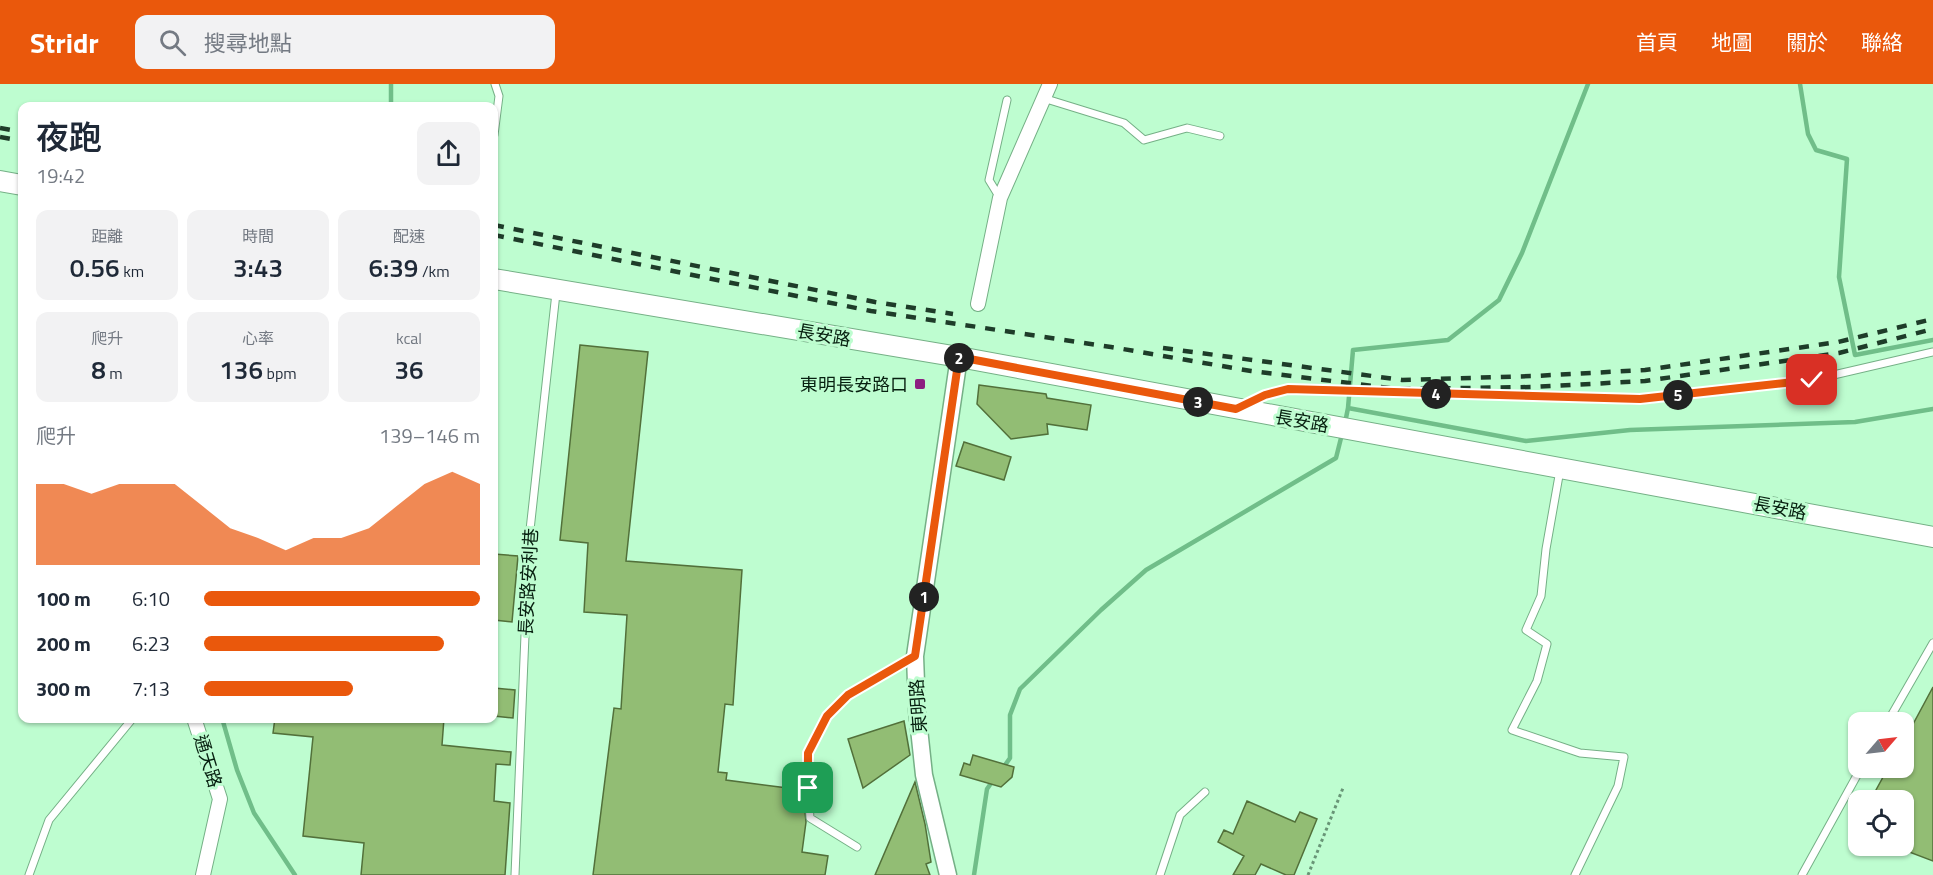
<!DOCTYPE html>
<html lang="zh-TW">
<head>
<meta charset="utf-8">
<style>
	:root { --surface:#fff; --page:#f2f2f3; --text:#1f2937; --muted:#747a83; --accent:#ea580c }
	body { margin:0; font-family:"Titillium Web","Noto Sans TC",sans-serif; background:var(--page); color:var(--text); height:100vh; display:flex; flex-direction:column; font-size:22px; white-space:nowrap }
	* { box-sizing:border-box; margin:0 }
	p { font-size:20px; color:var(--muted) }
	.icon { flex:none; width:33px; height:33px; fill:none; stroke:currentColor; stroke-width:2; stroke-linecap:round; stroke-linejoin:round }
	.map { position:relative; flex:1; overflow:hidden }
	.side { position:absolute; left:18px; top:18px; width:480px; height:621px; display:flex; flex-direction:column; background:var(--surface); border-radius:12px; box-shadow:0 2px 4px #0004 }
	.side>* { flex:none }
	.needle { width:39px; rotate:62deg }
	.buttons { position:absolute; left:1848px; top:628px; display:grid; gap:12px }
	.buttons a { display:grid; place-items:center; width:66px; height:66px; border-radius:12px; background:var(--surface); box-shadow:0 2px 4px #0004; font-size:30px }
	.pin { position:absolute; display:grid; place-items:center; width:51px; height:51px; color:#fff; margin:-26px; border-radius:12px; box-shadow:0 3px 9px #0006 }
	.km { position:absolute; width:30px; height:30px; margin:-15px; border-radius:50%; background:#222; color:#fff; font-size:16px; line-height:30px; text-align:center }
	.round { display:grid; place-items:center; flex:none; width:63px; height:63px; border-radius:12px; background:var(--page) }
	.head { display:flex; align-items:center; justify-content:space-between; height:102px; padding:0 18px }
	h1 { font-size:33px; font-weight:600; line-height:45px }
	.figures { display:grid; grid-template-columns:repeat(3,1fr); gap:9px; height:102px; padding:6px 18px }
	.figures div { display:grid; align-content:center; border-radius:12px; background:var(--page); text-align:center }
	.figures b { font-size:26px; font-weight:600 }
	.figures small { font-size:16px; font-weight:400 }
	.figures p { font-size:16px }
	.chart { height:168px; padding:12px 18px }
	.chart p { display:flex; justify-content:space-between }
	.chart svg { width:100%; height:108px; margin-top:6px; fill:var(--accent); opacity:.7 }
	ul { padding:0 18px; list-style:none; font-size:20px }
	li { display:grid; grid-template-columns:96px 72px 1fr; align-items:center; height:45px }
	li i { height:15px; border-radius:8px; background:var(--accent) }
	header { display:flex; align-items:center; gap:36px; box-sizing:border-box; height:84px; padding:0 30px; background:var(--accent); color:#fff }
	header strong { font-size:28px }
	nav { display:flex; gap:33px; margin-inline-start:auto; font-size:21px }
	.search { width:420px; height:54px; background:var(--page); display:flex; align-items:center; gap:15px; box-sizing:border-box; padding:0 21px; border-radius:12px; color:var(--muted); font-size:22px }
	.map>svg:first-child { display:block }
</style>
</head>
<body>
<header>
<strong>Stridr</strong>
<div class="search"><svg class="icon" aria-label="search" viewBox="0 0 24 24"><circle cx="10" cy="10" r="6"/><path d="M15 15l6 6"/></svg>搜尋地點</div>
<nav><a>首頁</a><a>地圖</a><a>關於</a><a>聯絡</a></nav>
</header>
<div class="map">
<svg width="1933" height="791" viewBox="0 0 1933 791">
	<rect width="100%" height="100%" fill="#befdd0"/>
	<g fill="none" stroke-linecap="round" stroke-linejoin="round">
		<path stroke="#70be89" stroke-width="4.5" d="M391 0V22
			M1800 0 1808 50 1816 66 1847 75 1839 193 1855 271 1933 256
			M1348 324 1353 266 1448 256 1499 216 1522 169 1588 0
			M1345 339 1348 324 1526 357 1630 346 1855 338 1933 325
			M222 634 237 686 254 729 295 791
			M1003 684 1010 674V631L1020 605 1101 526 1146 486 1336 374 1342 350
			M974 791 987 705 994 695"/>
	</g>
	<path fill="#92bd74" stroke="#52703a" stroke-width="1.5" d="M580 261 648 268 626 477 742 486 733 621 725 620 718 688 727 689 726 696 803 706 806 738 802 768 828 772 825 791H593L614 624 621 625 627 531 584 528 588 459 560 456Z
		M979 301 1046 310 1047 314 1091 321 1087 346 1047 340 1048 350 1011 355 977 320Z
		M964 358 1011 373 1004 396 956 382Z
		M494 470 518 472 512 538 494 536Z
		M1933 603V777L1904 766V717H1870L1888 684H1904V657Z
		M494 604 515 606 513 634 494 632Z
		M275 634H444L442 661 511 668 510 681 496 680 494 717 510 719 505 791H361L364 759 303 752 313 653 273 649Z
		M904 637 910 671 863 704 848 655Z
		M973 671 1014 683 1012 693 1001 703 960 691 964 679 970 681Z
		M915 698 925 740 931 778 926 780 930 791H875Z
		M1247 717 1295 738 1300 728 1317 735 1294 791H1286L1261 780 1255 791H1233L1244 772 1218 758 1224 746 1233 750Z"/>
	<g fill="none" stroke-linecap="round" stroke-linejoin="round">
		<g stroke="#75b086" stroke-width="9">
			<path id="service" d="M1043 14 1124 39 1144 56 1187 44 1220 52
				M494 51 499 12 495 0
				M1000 114 989 96 1007 16
				M1246 320 1265 311 1288 305 1640 316 1812 296 1933 268
				M1560 386 1546 465 1541 512 1526 546 1547 560 1537 597 1512 646 1580 669 1624 673 1618 702 1575 791
				M1887 639 1933 559
				M857 763 810 734 808 704V670L827 632 848 611 913 573
				M29 791 49 736 133 634
				M515 791 529 455 556 209
				M1160 791 1180 731 1205 708
				M1802 791 1861 684"/>
		</g>
		<g stroke="#75b086" stroke-width="16">
			<path id="minor" d="M978 220 1000 114 1050 0
				M194 634 220 715 203 791"/>
		</g>
		<g stroke="#75b086" stroke-width="19">
			<path id="tertiary" d="M948 791 924 691 917 626 915 572 959 273"/>
		</g>
		<g stroke="#75b086" stroke-width="22">
			<path id="secondary" d="M0 97 22 101
				M494 195 959 273 1933 453"/>
		</g>
		<path stroke="#689576" stroke-width="3" stroke-dasharray="3 3" stroke-linecap="butt" d="M1308 791 1343 704"/>
		<use href="#service" stroke="#fff" stroke-width="7"/>
		<use href="#minor" stroke="#fff" stroke-width="14"/>
		<use href="#tertiary" stroke="#fff" stroke-width="16"/>
		<use href="#secondary" stroke="#fff" stroke-width="20"/>
		<path stroke="#1e3c29" stroke-width="4.5" stroke-dasharray="10 10" stroke-linecap="butt" d="M0 44 22 48
			M0 53 22 57
			M494 141 875 218 953 230
			M494 151 871 227 1111 263 1251 287 1397 305 1533 303 1645 297 1839 269 1933 245
			M1163 264 1402 296 1534 292 1645 286 1838 258 1933 235"/>
	</g>
	<g fill="none" stroke-linecap="round" stroke-linejoin="round">
		<g stroke="#fff" stroke-width="12">
			<path id="route" d="M808 704V669L827 632 848 611 915 572 959 273 1236 325 1265 311 1288 305 1640 315 1812 296"/>
		</g>
		<use href="#route" stroke="#ea580c" stroke-width="8"/>
	</g>
	<rect fill="#8d1e81" stroke="#befdd0" stroke-width="2" x="914" y="294" width="12" height="12" rx="3"/>
	<g text-anchor="middle" dominant-baseline="central" stroke-width="6" stroke-linejoin="round" paint-order="stroke">
		<g font-size="18" fill="#072010" stroke="#befdd0">
			<text transform="translate(824 251) rotate(10)">長安路</text>
			<text transform="translate(1302 337) rotate(10)">長安路</text>
			<text transform="translate(1780 424) rotate(11)">長安路</text>
			<text transform="translate(528 498) rotate(-87)">長安路安利巷</text>
			<text transform="translate(918 622) rotate(-94)">東明路</text>
			<text transform="translate(208 677) rotate(73)">通天路</text>
		</g>
		<g font-size="18" fill="#072010" stroke="#befdd0" text-anchor="end">
			<text x="908" y="300">東明長安路口</text>
		</g>
	</g>
</svg>
<div class="buttons">
<a><svg class="needle" viewBox="-14 -14 28 28"><path d="M0-13l5 13h-10z" fill="#e53935"/><path d="M0 13l5-13h-10z" fill="#747a83"/></svg></a>
<a><svg class="icon" aria-label="locate" viewBox="0 0 24 24"><circle cx="12" cy="12" r="6"/><path d="M12 2v4M12 18v4M2 12h4M18 12h4"/></svg></a>
</div>
<div class="pin" style="left:808px;top:704px;background:#1e9e55"><svg class="icon" aria-label="arrive" viewBox="0 0 24 24"><path d="M6 21V4h12l-3 4 3 4H6"/></svg></div>
<div class="pin" style="left:1812px;top:296px;background:#d93025"><svg class="icon" aria-label="check" viewBox="0 0 24 24"><path d="M5 12l5 5 9-10"/></svg></div>
<b class="km" style="left:924px;top:513px">1</b>
<b class="km" style="left:959px;top:274px">2</b>
<b class="km" style="left:1198px;top:318px">3</b>
<b class="km" style="left:1436px;top:310px">4</b>
<b class="km" style="left:1678px;top:311px">5</b>
<section class="side">
<div class="head"><div><h1>夜跑</h1><p>19:42</p></div><a class="round"><svg class="icon" aria-label="share" viewBox="0 0 24 24"><path d="M12 15V3M7 8l5-5 5 5M5 13v7h14v-7"/></svg></a></div>
<div class="figures">
<div><p>距離</p><b>0.56<small> km</small></b></div>
<div><p>時間</p><b>3:43</b></div>
<div><p>配速</p><b>6:39<small> /km</small></b></div>
</div>
<div class="figures">
<div><p>爬升</p><b>8<small> m</small></b></div>
<div><p>心率</p><b>136<small> bpm</small></b></div>
<div><p>kcal</p><b>36</b></div>
</div>
<div class="chart"><p><span>爬升</span>139–146 m</p>
<svg viewBox="0 0 160 44" preserveAspectRatio="none"><path d="M0 44V11L10 11L20 15L30 11L40 11L50 11L60 20L70 29L80 33L90 38L100 33L110 33L120 29L130 20L140 11L150 6L160 11V44z"/></svg>
</div>
<ul>
<li><b>100 m</b>6:10<i style="width:100%"></i></li>
<li><b>200 m</b>6:23<i style="width:87%"></i></li>
<li><b>300 m</b>7:13<i style="width:54%"></i></li>
</ul>
</section>
</div>
</body>
</html>
